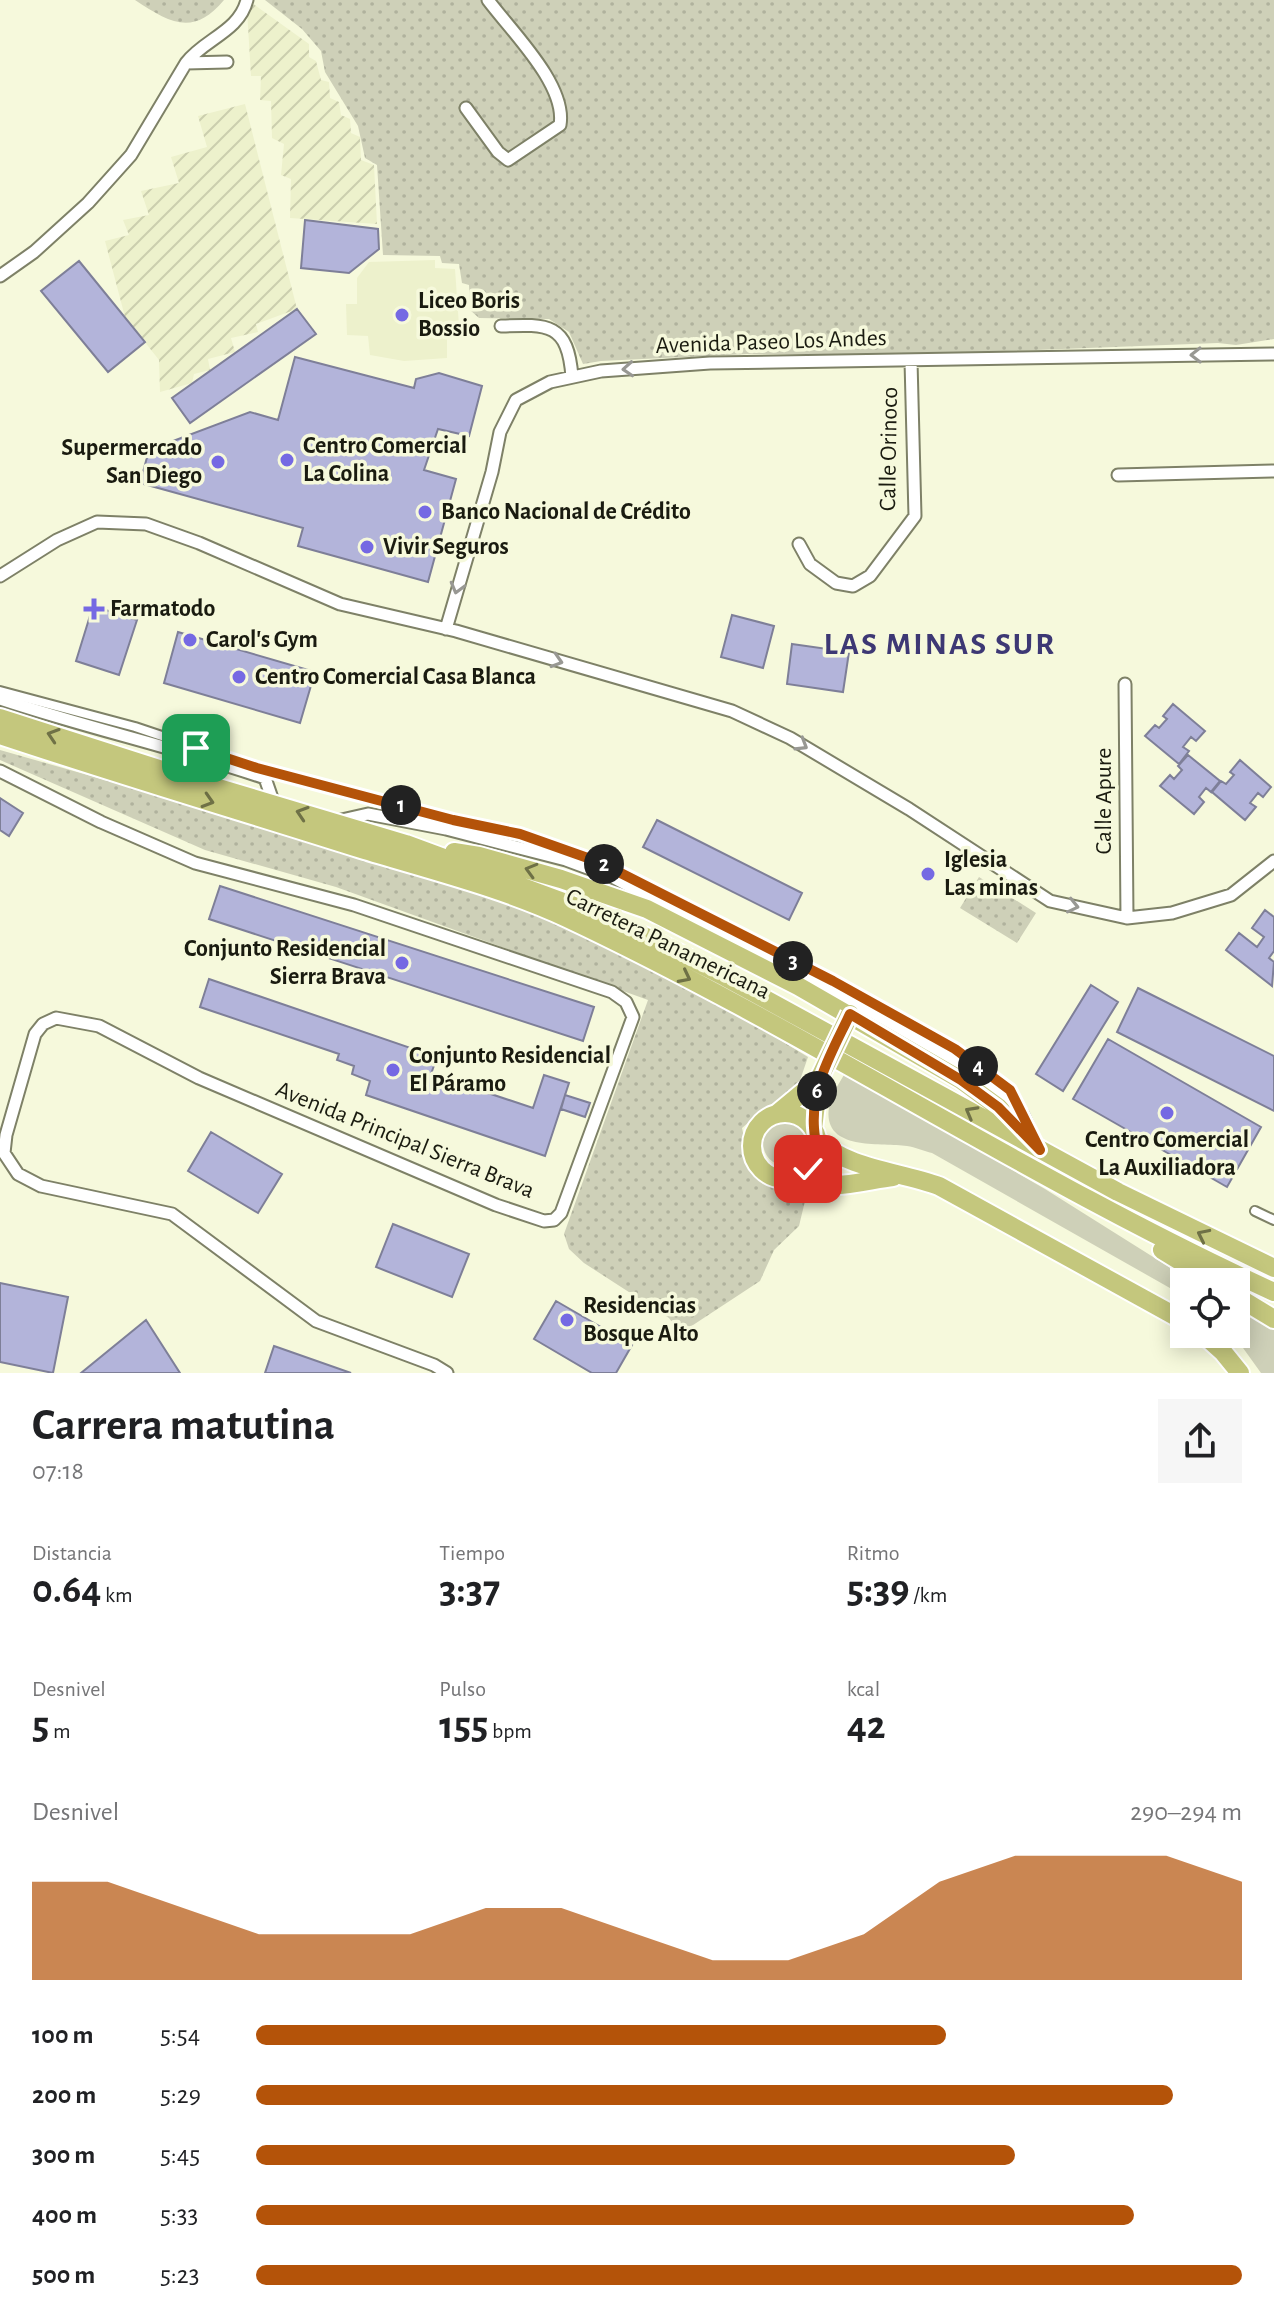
<!DOCTYPE html>
<html lang="es">
<head>
<meta charset="utf-8">
<style>
	:root { --surface:#fff; --page:#f6f6f6; --text:#202124; --muted:#757577; --accent:#b45309 }
	body { margin:0; font-family:"Alegreya Sans",sans-serif; background:var(--page); color:var(--text); height:100vh; display:flex; flex-direction:column; font-size:30px; white-space:nowrap }
	* { box-sizing:border-box; margin:0 }
	p { font-size:26px; color:var(--muted) }
	.icon { flex:none; width:44px; height:44px; fill:none; stroke:currentColor; stroke-width:2; stroke-linecap:round; stroke-linejoin:round }
	.map { position:relative; height:1373px; overflow:hidden }
	.sheet { display:flex; flex-direction:column; background:var(--surface); flex:1 }
	.sheet>* { flex:none }
	.tools { position:absolute; left:1170px; top:1268px; display:grid; gap:16px }
	.tools a { display:grid; place-items:center; width:80px; height:80px; border-radius:0px; background:var(--surface); box-shadow:0 4px 20px #0003; font-size:40px }
	.pin { position:absolute; display:grid; place-items:center; width:68px; height:68px; color:#fff; margin:-34px; border-radius:16px; box-shadow:0 4px 12px #0006 }
	.km { position:absolute; width:40px; height:40px; margin:-20px; border-radius:50%; background:#222; color:#fff; font-size:22px; line-height:40px; text-align:center }
	.round { display:grid; place-items:center; flex:none; width:84px; height:84px; border-radius:0px; background:var(--page) }
	.head { display:flex; align-items:center; justify-content:space-between; height:136px; padding:0 32px }
	h1 { font-size:44px; font-weight:700; line-height:60px }
	.metrics { display:grid; grid-template-columns:repeat(3,1fr); gap:12px; height:136px; padding:8px 32px }
	.metrics div { display:grid; align-content:center }
	.metrics b { font-size:40px; font-weight:700 }
	.metrics small { font-size:22px; font-weight:400 }
	.metrics p { font-size:22px }
	.chart { height:224px; padding:16px 32px }
	.chart p { display:flex; justify-content:space-between }
	.chart svg { width:100%; height:144px; margin-top:8px; fill:var(--accent); opacity:.7 }
	ul { padding:0 32px; list-style:none; font-size:26px }
	li { display:grid; grid-template-columns:128px 96px 1fr; align-items:center; height:60px }
	li i { height:20px; border-radius:10px; background:var(--accent) }
	.map>svg:first-child { display:block }
</style>
</head>
<body>
<div class="map">
<svg width="1274" height="1373" viewBox="0 0 1274 1373">
	<defs>
		<pattern id="industrial-furrows" width="10" height="10" patternUnits="userSpaceOnUse" patternTransform="scale(2)"><rect width="10" height="10" fill="#edf1cc"/><path d="M-1 1l2-2M0 10L10 0M9 11l2-2" fill="none" stroke="#cbceae"/></pattern>
		<pattern id="park-dots" width="8" height="8" patternUnits="userSpaceOnUse" patternTransform="scale(2)"><rect width="8" height="8" fill="#ced0b8"/><path d="M2 2h.1M6 6h.1" fill="none" stroke="#b0b29d" stroke-width="1.8" stroke-linecap="round"/></pattern>
	</defs>
	<rect width="100%" height="100%" fill="#f6f9dc"/>
	<path fill="#edf1cc" d="M435 260V268L455 269 459 326 447 327V358L404 361 370 355 368 336 347 335 346 304H357V278L369 262Z"/>
	<path fill="url(#industrial-furrows)" d="M252 3 309 44V57L316 61 321 80 329 82 330 98 339 102 341 115 350 119 351 133 360 137 361 160 374 165 377 224 290 218 291 179 281 175 284 144 272 138 271 101 260 100 261 76H251L247 10Z
		M245 104 297 309 256 324 258 332 231 338 235 352 208 359 210 370 194 374 192 383 160 392 159 360 125 317 105 241 129 235 123 220 149 215 141 191 179 183 171 157 207 147 198 116Z"/>
	<path fill="#ced0b8" d="M845 1073 1045 1189 1193 1282H1184V1296L932 1153C924 1151 915 1147 907 1146 882 1142 822 1152 829 1107 830 1095 840 1083 845 1073Z
		M763 1143a23 23 0 1 1 46 0a23 23 0 1 1-46 0Z
		M1236 1308 1274 1330V1373H1261L1233 1334H1236Z"/>
	<path fill="url(#park-dots)" d="M135 0H224C193 37 170 23 135 0Z
		M265 0H1274V339L1236 345 1218 343 928 354H747L601 361 583 364 569 332 549 319 479 318 470 310 469 285 462 283 459 264 442 263 440 256 383 255 377 165 365 158 358 126 325 72 321 51 302 29Z
		M0 750 270 827 473 892 583 932 744 1018 808 1057 797 1089 763 1110 742 1128 750 1165 781 1192 805 1201 799 1226 774 1250 760 1281 687 1329 674 1325 669 1318 584 1263 569 1249 564 1234 648 1000 336 887 205 850 0 760Z
		M979 877 1036 913 1017 943 960 908Z"/>
	<path fill="#b3b4da" stroke="#7e7f98" stroke-width="2" d="M305 220 378 229 379 249 349 273 301 268Z
		M79 261 145 342 108 372 41 291Z
		M297 309 316 334 190 423 172 398Z
		M295 357 414 388 416 379 439 373 482 386 469 436 438 429 424 470 456 479 428 582 298 546 303 528 140 483 149 450 250 412 278 420Z
		M93 606 137 620 119 675 76 661Z
		M732 615 774 626 763 668 721 657Z
		M178 632 315 672 300 723 164 683Z
		M792 644 849 652 843 692 787 684Z
		M1173 704 1205 731 1196 741 1191 737 1183 747 1189 751 1179 764 1145 736 1155 725 1159 728 1167 719 1163 716Z
		M1188 755 1220 781 1211 792 1206 788 1199 797 1204 802 1194 814 1160 786 1170 775 1174 779 1182 770 1178 766Z
		M1240 760 1271 787 1263 797 1258 793 1250 803 1256 807 1245 820 1212 792 1221 781 1226 784 1234 775 1230 772Z
		M0 798 23 813 9 836 0 830Z
		M657 820 802 893 789 920 643 847Z
		M220 886 594 1007 583 1041 209 919Z
		M1265 910 1274 917V951L1269 958 1274 962 1272 986 1226 950 1239 933 1257 947 1264 937 1252 928Z
		M209 979 437 1057 431 1074 533 1108 544 1075 569 1083 545 1156 366 1095 370 1081 352 1074 354 1066 337 1060 339 1054 200 1007Z
		M1091 985 1118 1002 1063 1091 1036 1074Z
		M1138 988 1274 1056V1111L1117 1032Z
		M1108 1039 1261 1127 1227 1187 1073 1099Z
		M565 1095 590 1103 585 1117 561 1109Z
		M211 1132 282 1174 258 1213 188 1171Z
		M393 1224 469 1254 452 1297 376 1267Z
		M0 1283 68 1297 53 1373 0 1362Z
		M556 1301 632 1345 616 1373H592L534 1339Z
		M146 1320 180 1373H81Z
		M274 1346 351 1373H265Z"/>
	<g fill="none" stroke-linecap="round" stroke-linejoin="round">
		<g stroke="#7e8167" stroke-width="12">
			<path id="pedestrian" d="M0 691 135 727 257 768 453 820 520 834 599 862 833 981 955 1049 1010 1090 1020 1111
				M1255 1211 1274 1220"/>
		</g>
		<g stroke="#7e8167" stroke-width="15">
			<path id="minor" d="M186 63C204 39 239 32 247 0
				M466 108 498 152 508 160 560 125C567 85 511 31 488 0
				M0 276 34 252 88 203 131 155 186 63 227 62
				M501 326C548 324 568 323 572 377
				M1118 475 1274 471
				M799 544 810 564 836 583 853 586 870 576 915 516 911 361
				M0 576 57 540 97 522 146 524 199 543 340 604 456 631 732 711 790 738 909 809 1050 901 1127 918 1172 913 1231 895 1274 861
				M446 629 492 472 500 432 516 400 550 382 601 371 710 363 1274 354
				M1125 684 1127 918
				M0 699C87 728 177 748 265 778L274 804
				M0 771 101 822 195 863 354 905 612 992 626 1002 633 1017 561 1213 554 1220 544 1221 496 1205 199 1078 99 1026 56 1018 43 1024 35 1034 6 1135 4 1153 18 1174 41 1186 172 1214 316 1321 434 1365 447 1373
				M337 821 368 814 446 829 566 860 612 877 934 1047 974 1072 1023 1115 1034 1139"/>
		</g>
		<g stroke="#fff" stroke-width="22">
			<path id="primary" d="M0 718 212 786 406 844 574 906 653 940 725 977 1118 1192 1274 1268
				M0 735C120 775 241 811 361 849 430 870 503 888 567 918 809 1032 1031 1181 1274 1292
				M454 852 479 856 561 879 647 909 798 986 961 1080 998 1107 1026 1137
				M778 1113 819 1079
				M752 1146a33 33 0 1 1 66 0a33 33 0 1 1-66 0Z
				M813 1129 819 1079
				M817 1140C850 1170 899 1171 939 1186L1184 1321
				M800 1175C824 1195 865 1180 893 1177
				M1162 1250 1214 1282
				M1236 1296 1274 1319
				M1203 1334 1223 1352 1240 1373"/>
		</g>
		<use href="#pedestrian" stroke="#fff" stroke-width="8"/>
		<use href="#minor" stroke="#fff" stroke-width="11"/>
		<use href="#primary" stroke="#c4c77d" stroke-width="18"/>
		<g stroke="#fff" stroke-width="22" stroke-linecap="butt">
			<path id="primary-bridge" d="M819 1079 850 1014"/>
		</g>
		<use href="#primary-bridge" stroke="#c4c77d" stroke-width="18"/>
	</g>
	<defs><path id="oneway-chevron" d="M-2-3.5L2.5 0L-2 3.5" fill="none" stroke-width="1.6" stroke-linecap="round" stroke-linejoin="round" transform="scale(2)"/></defs>
	<g stroke="#989893">
		<use href="#oneway-chevron" transform="translate(1196 355) rotate(179)"/>
		<use href="#oneway-chevron" transform="translate(628 369) rotate(176)"/>
		<use href="#oneway-chevron" transform="translate(457 588) rotate(105)"/>
		<use href="#oneway-chevron" transform="translate(557 661) rotate(17)"/>
		<use href="#oneway-chevron" transform="translate(802 745) rotate(31)"/>
		<use href="#oneway-chevron" transform="translate(1073 906) rotate(13)"/>
	</g>
	<g stroke="#6f7146">
		<use href="#oneway-chevron" transform="translate(53 735) rotate(-162)"/>
		<use href="#oneway-chevron" transform="translate(208 801) rotate(17)"/>
		<use href="#oneway-chevron" transform="translate(302 813) rotate(-162)"/>
		<use href="#oneway-chevron" transform="translate(531 870) rotate(-164)"/>
		<use href="#oneway-chevron" transform="translate(685 977) rotate(27)"/>
		<use href="#oneway-chevron" transform="translate(971 1112) rotate(-151)"/>
		<use href="#oneway-chevron" transform="translate(1203 1235) rotate(-154)"/>
	</g>
	<g fill="none" stroke-linecap="round" stroke-linejoin="round">
		<g stroke="#fff" stroke-width="16">
			<path id="route" d="M196 748 257 768 453 820 520 834 599 862 833 981 955 1049 1010 1090 1040 1150 998 1107 961 1080 850 1014C833 1050 811 1086 814 1128 815 1147 822 1151 808 1169"/>
		</g>
		<use href="#route" stroke="#b45309" stroke-width="10"/>
	</g>
	<g fill="#7569e3" stroke="#f6f9dc" stroke-width="3">
		<circle cx="402" cy="315" r="8"/>
		<circle cx="287" cy="460" r="8"/>
		<circle cx="218" cy="462" r="8"/>
		<circle cx="425" cy="512" r="8"/>
		<circle cx="367" cy="547" r="8"/>
		<path d="M90 597h8v8h8v8h-8v8h-8v-8h-8v-8h8z"/>
		<circle cx="190" cy="640" r="8"/>
		<circle cx="239" cy="677" r="8"/>
		<circle cx="928" cy="874" r="8"/>
		<circle cx="402" cy="963" r="8"/>
		<circle cx="393" cy="1070" r="8"/>
		<circle cx="1167" cy="1113" r="8"/>
		<circle cx="567" cy="1320" r="8"/>
	</g>
	<g text-anchor="middle" dominant-baseline="central" stroke-width="7" stroke-linejoin="round" paint-order="stroke">
		<g font-size="24" font-weight="bold" fill="#1a1b10" stroke="#f6f9dc" text-anchor="start">
			<text x="418" y="301">Liceo Boris<tspan x="418" dy="28">Bossio</tspan></text>
			<text x="303" y="446">Centro Comercial<tspan x="303" dy="28">La Colina</tspan></text>
			<text x="202" y="448" text-anchor="end">Supermercado<tspan x="202" dy="28">San Diego</tspan></text>
			<text x="441" y="512">Banco Nacional de Crédito</text>
			<text x="383" y="547">Vivir Seguros</text>
			<text x="110" y="609">Farmatodo</text>
			<text x="206" y="640">Carol's Gym</text>
			<text x="255" y="677">Centro Comercial Casa Blanca</text>
			<text x="944" y="860">Iglesia<tspan x="944" dy="28">Las minas</tspan></text>
			<text x="386" y="949" text-anchor="end">Conjunto Residencial<tspan x="386" dy="28">Sierra Brava</tspan></text>
			<text x="409" y="1056">Conjunto Residencial<tspan x="409" dy="28">El Páramo</tspan></text>
			<text x="1167" y="1140" text-anchor="middle">Centro Comercial<tspan x="1167" dy="28">La Auxiliadora</tspan></text>
			<text x="583" y="1306">Residencias<tspan x="583" dy="28">Bosque Alto</tspan></text>
		</g>
		<g font-size="24" fill="#1a1b10" stroke="#f6f9dc">
			<text transform="translate(771 342) rotate(-2)">Avenida Paseo Los Andes</text>
			<text transform="translate(889 449) rotate(-89)">Calle Orinoco</text>
			<text transform="translate(1104 801) rotate(-90)">Calle Apure</text>
			<text transform="translate(668 944) rotate(26)">Carretera Panamericana</text>
			<text transform="translate(405 1140) rotate(22)">Avenida Principal Sierra Brava</text>
		</g>
		<g font-size="32" font-weight="bold" letter-spacing="2" fill="#3d3874" stroke="#f6f9dc">
			<text x="940" y="644">LAS MINAS SUR</text>
		</g>
	</g>
</svg>
<div class="tools">
<a><svg class="icon" aria-label="locate" viewBox="0 0 24 24"><circle cx="12" cy="12" r="6"/><path d="M12 2v4M12 18v4M2 12h4M18 12h4"/></svg></a>
</div>
<div class="pin" style="left:196px;top:748px;background:#1e9e55"><svg class="icon" aria-label="arrive" viewBox="0 0 24 24"><path d="M6 21V4h12l-3 4 3 4H6"/></svg></div>
<div class="pin" style="left:808px;top:1169px;background:#d93025"><svg class="icon" aria-label="check" viewBox="0 0 24 24"><path d="M5 12l5 5 9-10"/></svg></div>
<b class="km" style="left:401px;top:805px">1</b>
<b class="km" style="left:604px;top:864px">2</b>
<b class="km" style="left:793px;top:961px">3</b>
<b class="km" style="left:978px;top:1066px">4</b>
<b class="km" style="left:817px;top:1091px">6</b>
</div>
<section class="sheet">
<div class="head"><div><h1>Carrera matutina</h1><p>07:18</p></div><a class="round"><svg class="icon" aria-label="share" viewBox="0 0 24 24"><path d="M12 15V3M7 8l5-5 5 5M5 13v7h14v-7"/></svg></a></div>
<div class="metrics">
<div><p>Distancia</p><b>0.64<small> km</small></b></div>
<div><p>Tiempo</p><b>3:37</b></div>
<div><p>Ritmo</p><b>5:39<small> /km</small></b></div>
</div>
<div class="metrics">
<div><p>Desnivel</p><b>5<small> m</small></b></div>
<div><p>Pulso</p><b>155<small> bpm</small></b></div>
<div><p>kcal</p><b>42</b></div>
</div>
<div class="chart"><p><span>Desnivel</span>290–294 m</p>
<svg viewBox="0 0 160 44" preserveAspectRatio="none"><path d="M0 44V14L10 14L20 22L30 30L40 30L50 30L60 22L70 22L80 30L90 38L100 38L110 30L120 14L130 6L140 6L150 6L160 14V44z"/></svg>
</div>
<ul>
<li><b>100 m</b>5:54<i style="width:70%"></i></li>
<li><b>200 m</b>5:29<i style="width:93%"></i></li>
<li><b>300 m</b>5:45<i style="width:77%"></i></li>
<li><b>400 m</b>5:33<i style="width:89%"></i></li>
<li><b>500 m</b>5:23<i style="width:100%"></i></li>
</ul>
</section>
</body>
</html>
